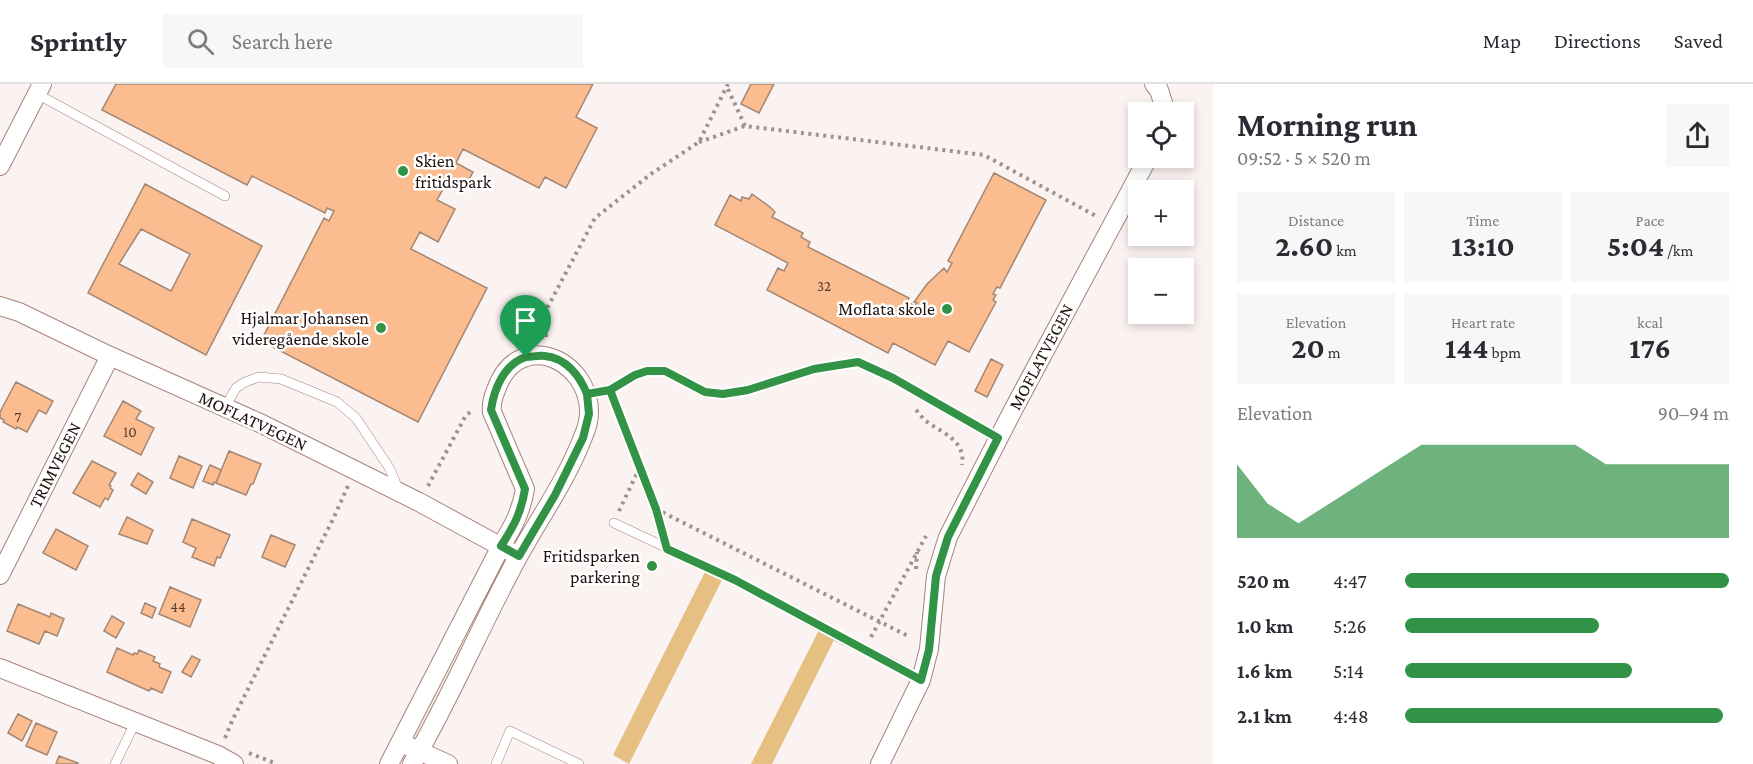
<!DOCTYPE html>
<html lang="en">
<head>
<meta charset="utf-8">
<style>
	:root { --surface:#fff; --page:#f7f7f7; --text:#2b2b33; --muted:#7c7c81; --line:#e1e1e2; --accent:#329347 }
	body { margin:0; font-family:"Crimson Pro",serif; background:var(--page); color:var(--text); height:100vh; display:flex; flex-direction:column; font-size:22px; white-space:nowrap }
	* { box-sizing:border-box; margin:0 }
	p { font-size:20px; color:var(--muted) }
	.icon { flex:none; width:33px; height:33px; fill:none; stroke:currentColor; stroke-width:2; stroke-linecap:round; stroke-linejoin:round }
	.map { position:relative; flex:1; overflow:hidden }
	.drawer { display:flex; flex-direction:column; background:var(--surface); width:540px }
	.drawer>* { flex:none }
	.tools { position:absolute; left:1128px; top:18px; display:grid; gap:12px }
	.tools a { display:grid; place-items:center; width:66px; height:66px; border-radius:0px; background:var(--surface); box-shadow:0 3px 9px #0003; font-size:30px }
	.pin { position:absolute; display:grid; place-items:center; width:51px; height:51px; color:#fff; margin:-62px -26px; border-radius:50% 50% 50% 0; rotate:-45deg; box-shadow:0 0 6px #0007 }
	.pin .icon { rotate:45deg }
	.round { display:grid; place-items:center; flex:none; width:63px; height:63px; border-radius:0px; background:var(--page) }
	.headline { display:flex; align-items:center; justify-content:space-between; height:102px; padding:0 24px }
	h1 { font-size:33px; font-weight:700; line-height:45px }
	.stats { display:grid; grid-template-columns:repeat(3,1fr); gap:9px; height:102px; padding:6px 24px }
	.stats div { display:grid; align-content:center; border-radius:0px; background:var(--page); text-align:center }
	.stats b { font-size:30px; font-weight:700 }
	.stats small { font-size:16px; font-weight:400 }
	.stats p { font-size:16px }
	.chart { height:168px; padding:12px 24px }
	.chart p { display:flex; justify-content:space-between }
	.chart svg { width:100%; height:108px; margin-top:6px; fill:var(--accent); opacity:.7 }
	ul { padding:0 24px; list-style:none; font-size:20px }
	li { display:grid; grid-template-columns:96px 72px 1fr; align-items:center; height:45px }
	li i { height:15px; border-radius:8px; background:var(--accent) }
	header { display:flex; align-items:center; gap:36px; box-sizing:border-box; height:84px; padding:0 30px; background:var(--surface); border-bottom:2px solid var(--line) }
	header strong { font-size:28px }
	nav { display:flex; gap:33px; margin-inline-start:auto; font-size:21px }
	.search { width:420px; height:54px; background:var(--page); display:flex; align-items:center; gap:15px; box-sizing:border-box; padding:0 21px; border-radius:0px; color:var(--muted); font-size:22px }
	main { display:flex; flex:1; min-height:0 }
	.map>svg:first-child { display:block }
</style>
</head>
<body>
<header>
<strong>Sprintly</strong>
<div class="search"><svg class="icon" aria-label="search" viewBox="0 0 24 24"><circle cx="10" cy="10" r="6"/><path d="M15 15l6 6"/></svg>Search here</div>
<nav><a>Map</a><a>Directions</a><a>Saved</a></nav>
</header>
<main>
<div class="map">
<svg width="1213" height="680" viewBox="0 0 1213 680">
	<rect width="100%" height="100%" fill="#fbf3f1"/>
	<path fill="#e6bf83" d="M706 486 723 494 629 680 613 671Z
		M819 546 835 554 772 680H751Z"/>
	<path fill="#fbbc90" stroke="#a38673" stroke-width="1.5" fill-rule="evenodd" d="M116 0H593L576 33 597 44 566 104 545 93 539 104 463 65 456 79 473 88 463 106 447 98 437 116 455 125 438 158 420 148 411 165 487 204 418 338 261 257 324 134 329 137 334 127 327 124 325 129 252 92 247 101 102 26Z
		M751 0H774L759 29 741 20Z
		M994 89 1046 116 1000 204 997 203 993 210 996 211 993 216 996 218 969 268 948 257 935 281 893 259 888 269 767 206 778 184 784 187 788 179 715 141 730 111 741 117 742 113 749 115 752 110 770 123 775 128 772 133 803 149 801 153 810 158 808 163 909 214 907 218 915 222 917 219 914 218 927 200 944 184 947 188 952 179 948 177Z
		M145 100 262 162 206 271 88 209ZM141 145 190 170 171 207 119 180Z
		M991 275 1003 281 987 313 975 307Z
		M16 298 53 317 46 330 39 326 27 348 17 343 16 345 3 338 4 336 0 334V328Z
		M123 317 141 327 136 335 154 344 141 371 104 352Z
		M229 367 261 380 253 400H251L246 411 216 399Z
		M179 372 202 382 193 404 170 394Z
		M92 377 116 389 109 401 111 402 110 404 113 406 108 416 105 414 100 423 73 409Z
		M210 381 221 386 216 399 214 398 213 401 203 397Z
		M138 389 153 398 146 410 131 401Z
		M127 433 153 446 147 460 119 450Z
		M192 435 230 451 220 474 217 473 214 482 192 473 196 464 183 458Z
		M56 445 88 462 76 486 43 469Z
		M271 451 295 461 285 483 262 473Z
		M170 503 201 516 190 543 159 530Z
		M145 519 156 524 152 534 141 529Z
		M18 520 50 533 51 529 64 535 57 552 45 547 39 560 7 547Z
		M112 532 124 539 116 554 104 547Z
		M117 564 133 571 134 569 137 570 139 566 155 573 153 577 160 580 159 583 171 588 162 609 151 604 149 607 107 588Z
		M192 572 200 576 191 593 182 588Z
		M18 630 32 637 22 657 8 649Z
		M36 639 57 648 47 671 26 662Z
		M59 672 78 679 77 680H56Z"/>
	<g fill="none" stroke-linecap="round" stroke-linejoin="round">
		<g stroke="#a7847c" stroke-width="10">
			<path id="service" d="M37 10 225 112
				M893 294 998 354
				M225 323 236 304 245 298 259 293 281 295 337 318 356 334 390 385 398 405
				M614 439 735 496 846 557 894 580 921 596
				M115 680 135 639
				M496 680 510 647 579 680"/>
		</g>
		<g stroke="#a7847c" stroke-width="20">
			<path id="minor" d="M1154 0 1159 6 1166 28
				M0 82 42 0
				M0 222 19 228 110 272 262 340 419 418 509 467
				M0 491 110 272
				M0 584 218 671 234 680
				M408 662 448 680
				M389 680 501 462C513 443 521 428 525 405L492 328C491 320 493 313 496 306 500 295 507 283 517 277 546 260 580 284 587 313 591 327 589 340 583 353 567 395 540 433 518 473 481 541 451 613 412 680
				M880 680 921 596 929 565 936 492 948 453 1012 328 1148 74"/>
		</g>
		<path stroke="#9d9391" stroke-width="4" stroke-dasharray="3 4.5" stroke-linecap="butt" d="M728 5 745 42
			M699 58 745 42 984 71 1096 132
			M546 253 545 228 595 134 651 90 699 58 728 0
			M610 306 656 425 662 446
			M605 307 610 306 635 291 647 287H665L705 308 723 310 748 306 814 285 858 278 881 289
			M916 326C920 330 922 334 926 337 942 349 966 356 962 381
			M428 402 466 331 472 327
			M656 425 910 553
			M619 427 640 383
			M916 485 917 468
			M871 553 926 452
			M225 654 232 637 334 433 348 402
			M249 669 277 680"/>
		<use href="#service" stroke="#fff" stroke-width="9"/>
		<use href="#minor" stroke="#fff" stroke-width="18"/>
	</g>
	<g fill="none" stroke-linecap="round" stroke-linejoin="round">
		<g stroke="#fff" stroke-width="12">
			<path id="route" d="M526 273C504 280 494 305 491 326L525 405C521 429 514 442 501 462L519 472 555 411 583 354 589 330 587 310 610 306 635 291 647 287H665L705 308 723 310 748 306 814 285 858 278 893 294 998 354 948 453 936 492 929 566 921 596 735 496 667 465 656 425 610 306 587 310C580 292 566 274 545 272 539 271 532 273 526 273"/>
		</g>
		<use href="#route" stroke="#329347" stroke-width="8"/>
	</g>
	<g fill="#329347" stroke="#fff" stroke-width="2">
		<circle cx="403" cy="87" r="6"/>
		<circle cx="947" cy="225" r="6"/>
		<circle cx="381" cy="244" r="6"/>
		<circle cx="652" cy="482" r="6"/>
	</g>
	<g text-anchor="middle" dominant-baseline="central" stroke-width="5" stroke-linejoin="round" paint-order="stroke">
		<g font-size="15" fill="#563c2f">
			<text x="824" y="202">32</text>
			<text x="18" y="333">7</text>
			<text x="130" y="348">10</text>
			<text x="178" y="523">44</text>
		</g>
		<g font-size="18" fill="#1f120f" stroke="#fff" text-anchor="end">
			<text x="415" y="77" text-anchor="start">Skien<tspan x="415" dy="21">fritidspark</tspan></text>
			<text x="935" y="225">Moflata skole</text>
			<text x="369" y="234">Hjalmar Johansen<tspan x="369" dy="21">videregående skole</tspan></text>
			<text x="640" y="472">Fritidsparken<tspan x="640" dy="21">parkering</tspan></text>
		</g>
		<g font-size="18" fill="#1f120f" stroke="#fff">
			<text transform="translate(1041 273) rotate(-62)">MOFLATVEGEN</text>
			<text transform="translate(253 337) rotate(25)">MOFLATVEGEN</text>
			<text transform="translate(55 381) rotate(-63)">TRIMVEGEN</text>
		</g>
	</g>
</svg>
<div class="tools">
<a><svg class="icon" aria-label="locate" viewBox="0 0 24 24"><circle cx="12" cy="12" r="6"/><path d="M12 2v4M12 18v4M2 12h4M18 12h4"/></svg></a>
<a>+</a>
<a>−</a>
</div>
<div class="pin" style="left:526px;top:273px;background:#1e9e55"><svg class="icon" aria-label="arrive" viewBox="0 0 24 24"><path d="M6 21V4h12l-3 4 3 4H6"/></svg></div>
</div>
<section class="drawer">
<div class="headline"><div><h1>Morning run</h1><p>09:52 · 5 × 520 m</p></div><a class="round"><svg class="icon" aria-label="share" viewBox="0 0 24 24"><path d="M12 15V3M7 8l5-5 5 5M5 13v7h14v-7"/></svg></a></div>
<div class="stats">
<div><p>Distance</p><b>2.60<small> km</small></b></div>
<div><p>Time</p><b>13:10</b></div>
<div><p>Pace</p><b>5:04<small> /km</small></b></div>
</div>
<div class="stats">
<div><p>Elevation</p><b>20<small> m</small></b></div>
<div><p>Heart rate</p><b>144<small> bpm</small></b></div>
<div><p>kcal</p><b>176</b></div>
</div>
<div class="chart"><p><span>Elevation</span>90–94 m</p>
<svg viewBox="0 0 160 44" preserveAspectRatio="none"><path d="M0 44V14L10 30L20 38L30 30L40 22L50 14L60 6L70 6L80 6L90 6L100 6L110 6L120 14L130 14L140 14L150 14L160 14V44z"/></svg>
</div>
<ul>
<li><b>520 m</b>4:47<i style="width:100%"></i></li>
<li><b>1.0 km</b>5:26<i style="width:60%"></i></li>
<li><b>1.6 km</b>5:14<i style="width:70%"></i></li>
<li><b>2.1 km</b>4:48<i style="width:98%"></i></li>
</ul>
</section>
</main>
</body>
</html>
